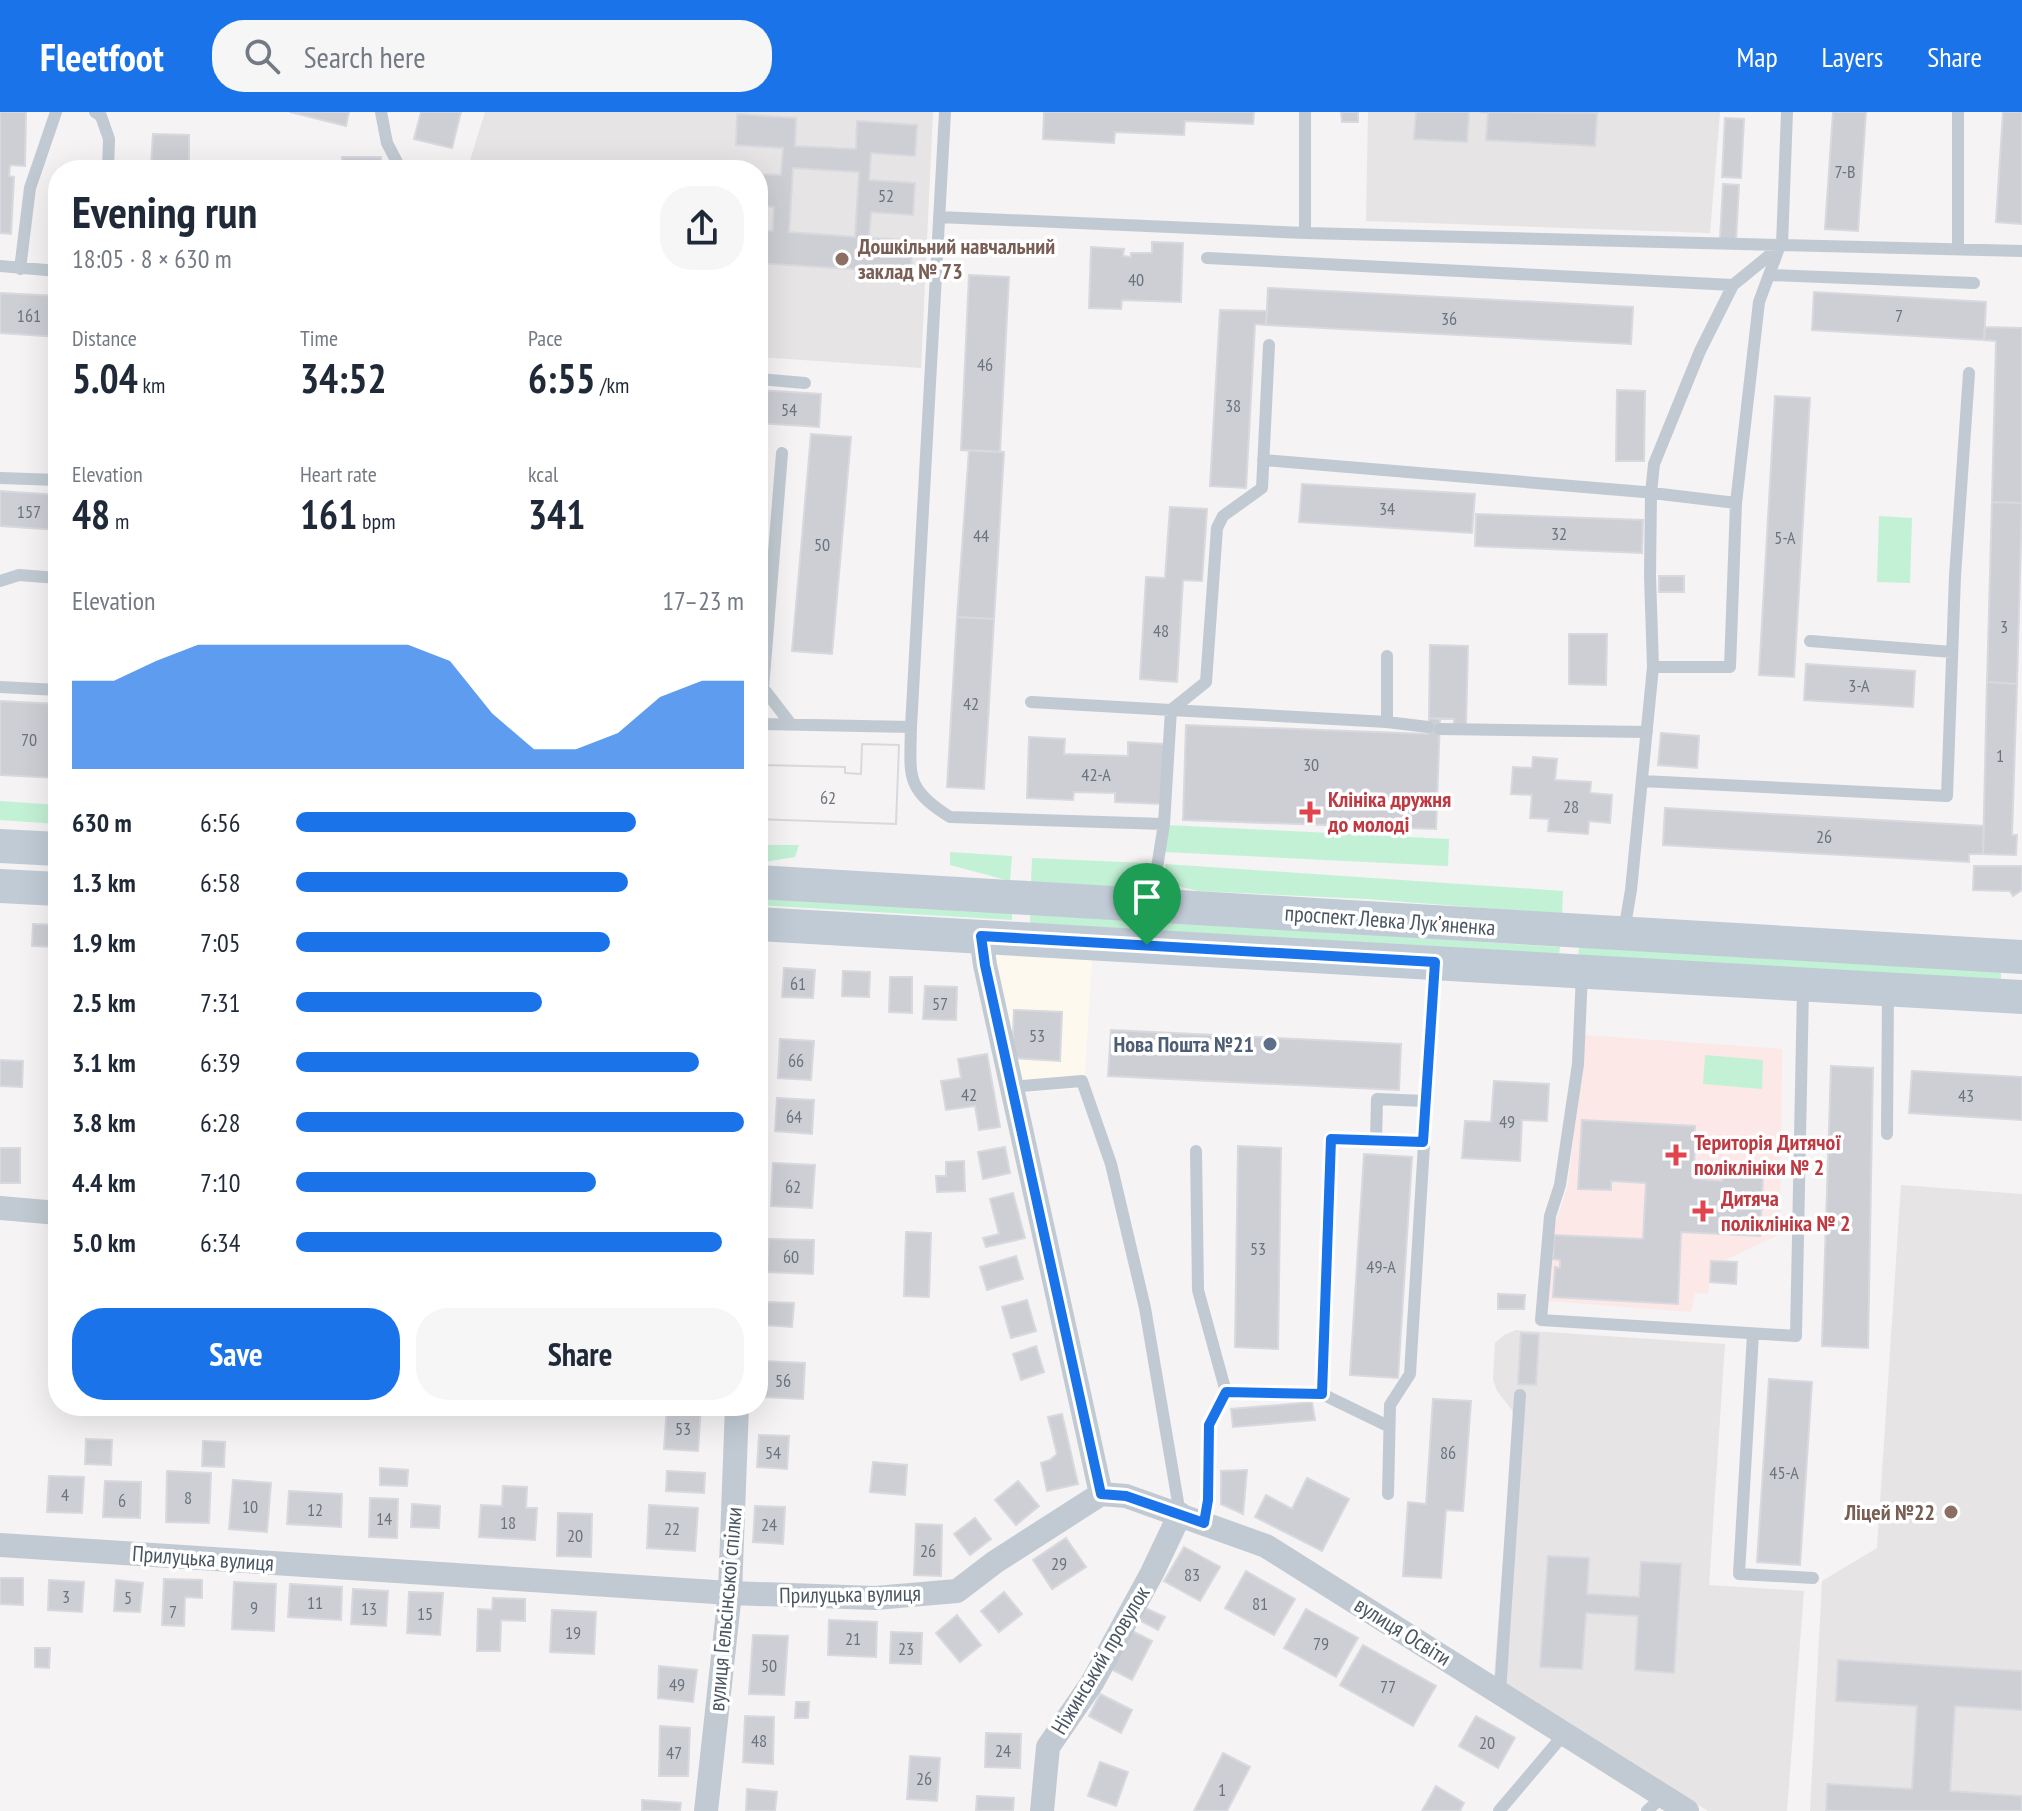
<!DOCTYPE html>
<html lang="en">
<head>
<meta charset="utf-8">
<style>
	:root { --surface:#fff; --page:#f6f6f7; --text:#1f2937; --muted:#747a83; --accent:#1a73e8 }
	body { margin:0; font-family:"PT Sans Narrow",sans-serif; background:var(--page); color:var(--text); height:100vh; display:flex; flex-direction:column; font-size:30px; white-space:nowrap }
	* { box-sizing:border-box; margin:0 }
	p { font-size:26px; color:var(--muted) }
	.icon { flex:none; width:44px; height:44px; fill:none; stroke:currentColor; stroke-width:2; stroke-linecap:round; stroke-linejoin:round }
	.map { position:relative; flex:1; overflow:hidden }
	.side { position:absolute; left:48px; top:48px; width:720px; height:1256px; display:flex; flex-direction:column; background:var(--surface); border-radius:32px; box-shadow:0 8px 32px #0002 }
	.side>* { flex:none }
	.pin { position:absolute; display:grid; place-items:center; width:68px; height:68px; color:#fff; margin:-82px -34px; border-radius:50% 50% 50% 0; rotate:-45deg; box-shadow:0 0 8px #0007 }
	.pin .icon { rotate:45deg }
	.round { display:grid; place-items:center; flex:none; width:84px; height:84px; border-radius:32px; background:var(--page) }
	.summary { display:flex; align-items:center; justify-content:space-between; height:136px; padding:0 24px }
	h1 { font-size:44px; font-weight:700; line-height:60px }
	.figures { display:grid; grid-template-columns:repeat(3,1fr); gap:12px; height:136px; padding:8px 24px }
	.figures div { display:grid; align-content:center }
	.figures b { font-size:40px; font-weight:700 }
	.figures small { font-size:22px; font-weight:400 }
	.figures p { font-size:22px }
	.chart { height:224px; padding:16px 24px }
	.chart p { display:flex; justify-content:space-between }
	.chart svg { width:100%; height:144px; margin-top:8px; fill:var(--accent); opacity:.7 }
	.cta { display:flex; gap:16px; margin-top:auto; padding:16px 24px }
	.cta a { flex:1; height:92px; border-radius:32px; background:var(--accent); color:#fff; font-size:32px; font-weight:700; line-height:92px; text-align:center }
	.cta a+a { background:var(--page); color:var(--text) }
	ul { padding:0 24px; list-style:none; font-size:26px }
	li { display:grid; grid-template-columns:128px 96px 1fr; align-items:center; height:60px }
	li i { height:20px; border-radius:10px; background:var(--accent) }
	header { display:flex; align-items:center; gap:48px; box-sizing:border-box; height:112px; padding:0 40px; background:var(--accent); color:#fff }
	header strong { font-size:38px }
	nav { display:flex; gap:44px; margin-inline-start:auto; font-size:28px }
	.search { width:560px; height:72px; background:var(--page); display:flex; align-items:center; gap:20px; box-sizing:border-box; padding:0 28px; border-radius:32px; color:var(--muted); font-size:30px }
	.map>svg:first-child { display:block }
</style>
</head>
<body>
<header>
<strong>Fleetfoot</strong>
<div class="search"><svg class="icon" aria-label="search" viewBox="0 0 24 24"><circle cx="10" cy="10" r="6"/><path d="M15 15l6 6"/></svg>Search here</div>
<nav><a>Map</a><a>Layers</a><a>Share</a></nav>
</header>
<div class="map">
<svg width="2022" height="1699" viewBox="0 0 2022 1699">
	<rect width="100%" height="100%" fill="#f5f3f3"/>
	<path fill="#fdf9ef" d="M982 840 1092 848 1084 976 1019 981Z"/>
	<path fill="#e6e4e5" d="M485 0H933L921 256 758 245V58H467Z
		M1368 0H1720L1710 121 1366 109Z
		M1901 1073 2022 1082V1699H1810L1822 1469 1877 1436Z
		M1516 1218 1725 1232 1709 1473 1804 1479 1787 1699H1708L1494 1565 1514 1307 1512 1298 1497 1279 1493 1267 1495 1231 1504 1223Z"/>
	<path fill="#fce8e6" d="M1584 923 1782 937 1780 1122 1723 1149H1711L1708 1182 1695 1181 1691 1200 1549 1189 1552 1122 1568 1073Z"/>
	<path fill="#c3f1d5" d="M1879 404 1912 406 1910 471 1877 470Z
		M0 689 58 693V712L0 708Z
		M1167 713 1449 727 1448 754 1165 740Z
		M758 733H799L795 745 758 751Z
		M950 740 1012 744 1010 769 950 753Z
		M1032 746 1145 751C1145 760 1144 768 1135 773 1122 781 1050 771 1031 770Z
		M1165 752 1563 779 1562 802 1367 787 1198 779C1180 775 1168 773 1165 752Z
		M758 786 1012 800V808L758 793Z
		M1030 801 1560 835 1559 843 1030 811Z
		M1579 835 2001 860V868L1578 844Z
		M1705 943 1763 948 1762 977 1703 972Z"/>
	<path fill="#cdcfd5" stroke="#d7d9de" stroke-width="2" fill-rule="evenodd" d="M0 0H26L25 54 10 53 9 64 14 65 11 122 0 121Z
		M290 0H349L346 14Z
		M421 0H461L452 36 414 27Z
		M1044 0H1254L1253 12 1185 9 1184 23 1115 20 1114 31 1043 27Z
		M1341 0H1358V10H1342Z
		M1416 0H1469L1467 30 1414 27Z
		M1480 0 1597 1 1595 34 1486 28 1488 1Z
		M1833 0H1866L1858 119 1825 117Z
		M2003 0H2022V112L1996 110Z
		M737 2 796 6 795 34 856 37 857 9 917 13 915 44 871 41 869 68 915 71 913 103 871 100 869 126 912 128 911 161 758 151V118L773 119 774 95 758 94V62L781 63 783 36 736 33ZM793 56 859 60 855 125 789 120Z
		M1725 6 1744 7 1741 66 1722 65Z
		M153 22 189 23V58H145L146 53 151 54Z
		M342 45H381V58H342Z
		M1723 72 1739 73 1736 128 1720 127Z
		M1152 130 1183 131 1181 190 1122 188 1121 197 1089 196 1091 135 1124 137 1123 144 1131 145V141H1152Z
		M969 163 1009 165 1000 340 961 338Z
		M1268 176 1633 195 1631 232 1266 213Z
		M1814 180 1986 190 1984 228 1812 218Z
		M0 181 58 184V225L0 221Z
		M1220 198 1267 199 1266 213 1255 212 1246 376 1210 374Z
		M1985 215 2022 216V391L1992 390 1996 229 1984 228Z
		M758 278 821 282 819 315 758 311Z
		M1617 278 1645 279 1644 349H1616Z
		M1775 284 1810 286 1794 565 1759 563Z
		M811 322 851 325 832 542 792 539Z
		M969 338 1004 340 994 507 957 505Z
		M1302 372 1475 382 1472 421 1299 410Z
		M0 379 58 383V418L0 414Z
		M1992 390 2022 391 2017 572 1987 570Z
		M1170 395 1207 397 1202 469 1183 468 1177 570 1140 567 1146 465 1165 466Z
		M1476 402 1643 408 1642 441 1475 434Z
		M1659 464H1684V480H1659Z
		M957 505 994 507 984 677 947 675Z
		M1569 522H1607L1606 573 1569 572Z
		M1430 533 1468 534 1466 614H1454V607L1429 606Z
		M1806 552 1915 559 1913 595 1804 588Z
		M1987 570 2017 572 2012 723H2017L2016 743 1983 742Z
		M0 589 58 592V666L0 663Z
		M1429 606 1440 607 1436 717 1183 708 1186 613 1428 622Z
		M1661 621 1699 624 1697 656 1658 653Z
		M1029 625 1065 627 1064 642 1128 644V630L1165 632 1162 692 1115 690V681L1074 680 1073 688 1027 686Z
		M862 632 899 633 896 712 758 707V657L764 658V653L845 655V661L861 662Z
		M862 632 899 633 896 712 758 707V657L764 658V653L845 655V661L861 662Z
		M1533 645 1557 647 1555 668 1591 670 1590 681 1612 683 1610 711 1589 709 1588 722 1548 719 1549 707 1530 706 1532 683 1511 682 1513 655 1532 656Z
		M1665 696 1984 714 1983 742H1969V750L1663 733Z
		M1974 754H2022V778L2013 784 2010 779 1973 778Z
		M33 812 58 813V835L32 834Z
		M784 856 815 858 813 886 782 885Z
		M843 859 870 860 869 885 842 884Z
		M890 865H912V901L889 900Z
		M925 874 957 875 956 908 923 907Z
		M1014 898 1062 900 1060 949 1012 946Z
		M1111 918 1401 932 1399 978 1108 964Z
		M780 927 814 929 811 968 778 966Z
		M987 942 1000 1015 979 1018 975 994 946 998 941 969 961 966 958 947Z
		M0 948 23 949 22 975 0 974Z
		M1831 954 1873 956 1868 1236 1822 1234Z
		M1912 959 2022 965V1008L1909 1001Z
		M1494 969 1549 972 1547 1009 1522 1008 1520 1049 1462 1046 1465 1009 1491 1010Z
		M777 986 814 988 812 1022 775 1019Z
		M1582 1008 1695 1014 1694 1067 1722 1069V1062L1763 1065 1760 1124 1681 1120 1678 1192 1553 1185 1555 1155 1560 1156V1148L1553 1147 1554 1123 1643 1127 1646 1071 1611 1069V1078L1578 1077Z
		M1238 1034 1281 1036 1278 1237 1235 1235Z
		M1005 1035 1010 1061 983 1067 978 1040Z
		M0 1036H20V1071H0Z
		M1364 1042 1412 1045 1398 1266 1350 1263Z
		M964 1049 965 1079 937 1080 936 1064H946V1050Z
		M773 1051 815 1053 812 1096 771 1094Z
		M1013 1081 1025 1126 986 1135 983 1126 999 1122 990 1087Z
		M906 1120 931 1121 929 1185 904 1184Z
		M769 1127 814 1128 813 1162 767 1160Z
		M1016 1144 1023 1167 987 1178 980 1155Z
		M1711 1149 1737 1150 1736 1172 1710 1170Z
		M1498 1182 1525 1183 1524 1197H1498Z
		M1027 1188 1036 1219 1011 1226 1002 1195Z
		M766 1190 794 1191 792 1215 765 1213Z
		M1521 1221 1539 1222 1536 1273 1518 1272Z
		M1036 1234 1044 1260 1021 1268 1013 1242Z
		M763 1249 805 1251 803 1287 761 1285Z
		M1769 1267 1812 1270 1800 1453 1757 1450Z
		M1433 1287 1471 1289 1463 1399 1446 1398 1441 1466 1403 1464 1408 1390 1426 1392Z
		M1312 1290 1315 1308 1233 1315 1231 1297Z
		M667 1294H701L698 1339 664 1337Z
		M1062 1302 1078 1372 1047 1379 1041 1351 1050 1348 1057 1342 1048 1305Z
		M759 1323 789 1324 787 1357 757 1355Z
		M86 1327 112 1328 111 1353 85 1352Z
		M203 1329 225 1330 224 1355 202 1354Z
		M873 1350 907 1353 905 1383 870 1380Z
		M380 1356 408 1358 407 1374 380 1373Z
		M1247 1358 1243 1402 1221 1392V1359Z
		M167 1359 211 1361 209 1411 166 1410Z
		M667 1359 705 1361 704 1381 666 1379Z
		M49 1364 84 1365 82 1401 47 1400Z
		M1307 1366 1349 1387 1322 1439 1255 1405 1266 1383 1292 1397Z
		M233 1368 271 1371 267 1420 229 1417Z
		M105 1369 141 1370 140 1406 103 1405Z
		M1018 1369 1039 1394 1016 1413 995 1388Z
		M503 1374 527 1375 526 1396H537L535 1428 479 1425 481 1393 502 1394Z
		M289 1379 342 1382 341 1415 287 1412Z
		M370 1386 398 1387 397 1426 369 1425Z
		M412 1392 440 1394 439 1416 411 1415Z
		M649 1393 698 1396 695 1439 647 1436Z
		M755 1394 785 1395 783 1432 753 1430Z
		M558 1401 592 1402 591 1445 557 1444Z
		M975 1406 991 1427 970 1443 954 1422Z
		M916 1412 942 1413 941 1464 914 1463Z
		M1066 1426 1086 1455 1052 1477 1033 1448Z
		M1184 1435 1220 1455 1200 1489 1164 1469Z
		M1548 1444 1589 1446 1587 1482 1639 1485 1641 1450 1681 1452 1674 1561 1635 1558 1638 1504 1586 1501 1582 1557 1540 1555Z
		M1246 1459 1295 1487 1274 1523 1225 1496Z
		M0 1466H23V1493L0 1492Z
		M164 1467 202 1468V1486L185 1485 184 1514 162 1513Z
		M49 1468 84 1470 82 1500 48 1498Z
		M116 1468 143 1471 140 1500 114 1499Z
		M234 1470 276 1472 274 1519 232 1517Z
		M290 1472 342 1475 341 1508 288 1505Z
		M353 1477 388 1479 386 1514 351 1512Z
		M409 1480 443 1481 440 1523 407 1521Z
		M1004 1480 1022 1502 999 1520 981 1499Z
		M493 1486 525 1487V1509L501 1508 500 1539H477L478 1497 492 1498Z
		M1145 1496 1165 1505 1158 1518 1139 1508Z
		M1306 1497 1358 1526 1336 1565 1284 1536Z
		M552 1498 596 1500 594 1542 550 1540Z
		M957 1503 981 1533 960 1550 936 1521Z
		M829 1508 877 1510 876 1545 828 1543Z
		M1130 1518 1152 1529 1132 1568 1111 1557Z
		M891 1520 922 1521 921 1552 890 1551Z
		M753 1523 788 1524 784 1583 749 1582Z
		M1363 1533 1436 1574 1413 1614 1340 1573Z
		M35 1536H50L49 1556 35 1555Z
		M1838 1548 2022 1559V1598L1955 1594 1950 1679 2022 1684V1699H1826L1827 1672 1912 1677 1917 1594 1836 1589Z
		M659 1554 697 1558 693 1590 658 1586Z
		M1100 1582 1132 1598 1121 1621 1089 1604Z
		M796 1590H809L808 1606H795Z
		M745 1604 774 1605 773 1652 743 1650Z
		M1476 1604 1515 1626 1498 1656 1459 1634Z
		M660 1614 690 1616 688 1664H659Z
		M986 1621 1021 1622 1020 1656 985 1655Z
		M1223 1641 1250 1655 1227 1699H1194Z
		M910 1644 940 1646 937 1689 907 1687Z
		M1100 1650 1128 1660 1116 1694 1088 1684Z
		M1436 1674 1464 1691 1460 1699H1422Z
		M747 1677 777 1680 775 1699H746Z
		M977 1684 1014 1686 1013 1699H976Z
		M642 1688 681 1691 680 1699H642Z"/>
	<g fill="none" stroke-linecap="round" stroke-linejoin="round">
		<path stroke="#c1cad2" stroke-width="12" d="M95 0 101 4 109 27 108 58
			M381 0 387 31 397 50
			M1305 0V121
			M1958 0V137
			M939 105 1305 121 1782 133 1787 0
			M1207 146 1733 173
			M0 154 58 159
			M20 157 30 76 56 0
			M1770 163 1974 171
			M1269 233 1262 376 1223 404 1217 416 1206 570 1171 598 1387 610 1428 615
			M758 267 805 271
			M1263 348 1644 380 1736 391
			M0 366 58 368
			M0 469 19 463 58 466
			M1810 529 1952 540
			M1653 555H1730L1736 391 1759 190 1779 136
			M760 572 790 611
			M0 575 58 578
			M763 577 782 341
			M1031 590 1171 598 1164 712 1151 793
			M1387 610V544
			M758 612 911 615C910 664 905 677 950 705L1164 712
			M911 615 945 0
			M1440 617 1647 620
			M1642 669 1947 684 1955 464 1969 261
			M1624 819 1631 778 1653 555 1650 464 1651 381 1654 352 1700 239 1733 173 1782 133 2022 139
			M1582 861 1578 952 1560 1073 1550 1104 1541 1208 1796 1224 1803 876
			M1011 975 1082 969 1111 1052 1145 1196 1180 1402
			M1887 1022 1888 881
			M1376 1028 1377 987 1425 989
			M1196 1039 1198 1178 1226 1280
			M1753 1222 1739 1462 1813 1466
			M1388 1314 1322 1282 1331 1027 1423 1030
			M1388 1382 1390 1293 1410 1262 1435 852
			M1204 1411 1208 1388 1209 1313 1226 1280 1322 1282
			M1500 1580 1520 1283
			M1499 1699 1565 1621
			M1647 1699 1663 1684"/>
		<path stroke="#c1cad2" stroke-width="24" d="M0 1096 58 1101
			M1101 1382 1126 1384 1266 1434 1687 1699
			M0 1433 730 1481 875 1486 957 1479 995 1450 1101 1382 985 853 981 824
			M706 1699 730 1481 737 1294
			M1042 1699 1048 1635 1092 1571 1152 1461 1180 1402"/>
		<path stroke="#c1cbd6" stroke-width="34" d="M0 734 58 737
			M758 770 2022 845
			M0 774 58 777
			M758 812 2022 885"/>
	</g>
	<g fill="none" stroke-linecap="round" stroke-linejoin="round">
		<g stroke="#fff" stroke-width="16">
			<path id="route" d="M981 824 1435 850 1423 1030 1331 1027 1322 1282 1226 1280 1209 1313 1208 1388 1204 1411 1126 1384 1101 1382 985 853Z"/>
		</g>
		<use href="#route" stroke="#1a73e8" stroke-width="10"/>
	</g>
	<g fill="#8d6e63" stroke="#fff" stroke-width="3">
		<circle cx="842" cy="147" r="8"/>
		<circle cx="1951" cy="1400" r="8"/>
	</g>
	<g fill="#e0444e" stroke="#fff" stroke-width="3">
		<path d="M1306 688h8v8h8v8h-8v8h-8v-8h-8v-8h8z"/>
		<path d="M1672 1031h8v8h8v8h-8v8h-8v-8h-8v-8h8z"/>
		<path d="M1699 1087h8v8h8v8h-8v8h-8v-8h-8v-8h8z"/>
	</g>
	<circle fill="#5c6f8a" stroke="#fff" stroke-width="3" cx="1270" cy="932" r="8"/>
	<g text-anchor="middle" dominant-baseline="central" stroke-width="7" stroke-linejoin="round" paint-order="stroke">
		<g font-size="18" fill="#6b747e">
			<text x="1845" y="59">7-В</text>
			<text x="886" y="83">52</text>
			<text x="1136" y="167">40</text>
			<text x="29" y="203">161</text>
			<text x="1899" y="203">7</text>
			<text x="1449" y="206">36</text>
			<text x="985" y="252">46</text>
			<text x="1233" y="293">38</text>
			<text x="789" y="297">54</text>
			<text x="1387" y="396">34</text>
			<text x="29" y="399">157</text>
			<text x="1559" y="421">32</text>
			<text x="981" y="423">44</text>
			<text x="1785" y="425">5-А</text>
			<text x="822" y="432">50</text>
			<text x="2004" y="514">3</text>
			<text x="1161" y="518">48</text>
			<text x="1859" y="573">3-А</text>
			<text x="971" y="591">42</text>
			<text x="29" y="627">70</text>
			<text x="2000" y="643">1</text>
			<text x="1311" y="652">30</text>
			<text x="1096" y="662">42-А</text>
			<text x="828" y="685">62</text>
			<text x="1571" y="694">28</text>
			<text x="1824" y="724">26</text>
			<text x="798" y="871">61</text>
			<text x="940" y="891">57</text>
			<text x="1037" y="923">53</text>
			<text x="796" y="948">66</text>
			<text x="969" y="982">42</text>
			<text x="1966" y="983">43</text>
			<text x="794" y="1004">64</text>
			<text x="1507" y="1009">49</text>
			<text x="793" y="1074">62</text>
			<text x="1258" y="1136">53</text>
			<text x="791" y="1144">60</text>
			<text x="1381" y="1154">49-А</text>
			<text x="783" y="1268">56</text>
			<text x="683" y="1316">53</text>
			<text x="773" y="1340">54</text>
			<text x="1448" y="1340">86</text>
			<text x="1784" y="1360">45-А</text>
			<text x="65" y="1382">4</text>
			<text x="188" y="1385">8</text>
			<text x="122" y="1388">6</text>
			<text x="250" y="1394">10</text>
			<text x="315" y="1397">12</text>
			<text x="384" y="1406">14</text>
			<text x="508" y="1410">18</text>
			<text x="769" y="1412">24</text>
			<text x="672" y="1416">22</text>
			<text x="575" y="1423">20</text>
			<text x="928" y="1438">26</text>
			<text x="1059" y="1451">29</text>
			<text x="1192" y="1462">83</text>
			<text x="66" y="1484">3</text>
			<text x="128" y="1485">5</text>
			<text x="315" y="1490">11</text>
			<text x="1260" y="1491">81</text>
			<text x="254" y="1495">9</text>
			<text x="369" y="1496">13</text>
			<text x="173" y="1499">7</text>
			<text x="425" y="1501">15</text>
			<text x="573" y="1520">19</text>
			<text x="853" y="1526">21</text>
			<text x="1321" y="1531">79</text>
			<text x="906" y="1536">23</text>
			<text x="769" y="1553">50</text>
			<text x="677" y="1572">49</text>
			<text x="1388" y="1574">77</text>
			<text x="759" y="1628">48</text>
			<text x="1487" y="1630">20</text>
			<text x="1003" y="1638">24</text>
			<text x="674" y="1640">47</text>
			<text x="924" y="1666">26</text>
			<text x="1222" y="1677">1</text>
		</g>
		<g font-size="22" font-weight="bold" fill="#785e54" stroke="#fff" text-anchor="start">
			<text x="858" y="134">Дошкільний навчальний<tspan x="858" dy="25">заклад № 73</tspan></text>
			<text x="1935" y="1400" text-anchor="end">Ліцей №22</text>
		</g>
		<g font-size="22" font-weight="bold" fill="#be3a42" stroke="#fff" text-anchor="start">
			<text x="1328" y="687">Клініка дружня<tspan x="1328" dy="25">до молоді</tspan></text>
			<text x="1694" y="1030">Територія Дитячої<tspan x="1694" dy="25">поліклініки № 2</tspan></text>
			<text x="1721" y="1086">Дитяча<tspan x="1721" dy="25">поліклініка № 2</tspan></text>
		</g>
		<g font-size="22" fill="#4a5661" stroke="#fff">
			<text transform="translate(1390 808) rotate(4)">проспект Левка Лукʼяненка</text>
			<text transform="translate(203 1446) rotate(4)">Прилуцька вулиця</text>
			<text transform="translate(850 1482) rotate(-1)">Прилуцька вулиця</text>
			<text transform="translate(725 1497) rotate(-85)">вулиця Гельсінської спілки</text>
			<text transform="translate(1403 1519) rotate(32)">вулиця Освіти</text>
			<text transform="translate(1100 1548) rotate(-59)">Ніжинський провулок</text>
		</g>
		<g font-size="22" font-weight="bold" fill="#4e5e75" stroke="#fff" text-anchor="end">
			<text x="1254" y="932">Нова Пошта №21</text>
		</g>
	</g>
</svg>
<div class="pin" style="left:1147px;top:833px;background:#1e9e55"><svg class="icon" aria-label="arrive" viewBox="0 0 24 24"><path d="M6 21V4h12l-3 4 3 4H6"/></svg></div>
<section class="side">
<div class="summary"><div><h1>Evening run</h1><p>18:05 · 8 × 630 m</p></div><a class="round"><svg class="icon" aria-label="share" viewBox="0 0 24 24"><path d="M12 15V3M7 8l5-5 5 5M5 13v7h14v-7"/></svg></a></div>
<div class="figures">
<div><p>Distance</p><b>5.04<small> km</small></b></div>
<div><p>Time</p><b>34:52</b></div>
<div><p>Pace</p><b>6:55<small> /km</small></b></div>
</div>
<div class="figures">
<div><p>Elevation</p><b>48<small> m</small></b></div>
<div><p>Heart rate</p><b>161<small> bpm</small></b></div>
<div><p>kcal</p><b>341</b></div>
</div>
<div class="chart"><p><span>Elevation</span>17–23 m</p>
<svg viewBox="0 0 160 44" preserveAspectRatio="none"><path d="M0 44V17L10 17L20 11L30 6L40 6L50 6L60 6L70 6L80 6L90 11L100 27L110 38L120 38L130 33L140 22L150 17L160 17V44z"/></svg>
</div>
<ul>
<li><b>630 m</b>6:56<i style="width:76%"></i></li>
<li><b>1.3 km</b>6:58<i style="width:74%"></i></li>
<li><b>1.9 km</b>7:05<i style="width:70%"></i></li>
<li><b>2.5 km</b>7:31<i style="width:55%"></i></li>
<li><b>3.1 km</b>6:39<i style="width:90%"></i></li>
<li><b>3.8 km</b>6:28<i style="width:100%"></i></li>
<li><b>4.4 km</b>7:10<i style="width:67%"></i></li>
<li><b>5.0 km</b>6:34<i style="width:95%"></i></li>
</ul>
<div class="cta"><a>Save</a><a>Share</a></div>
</section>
</div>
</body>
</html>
